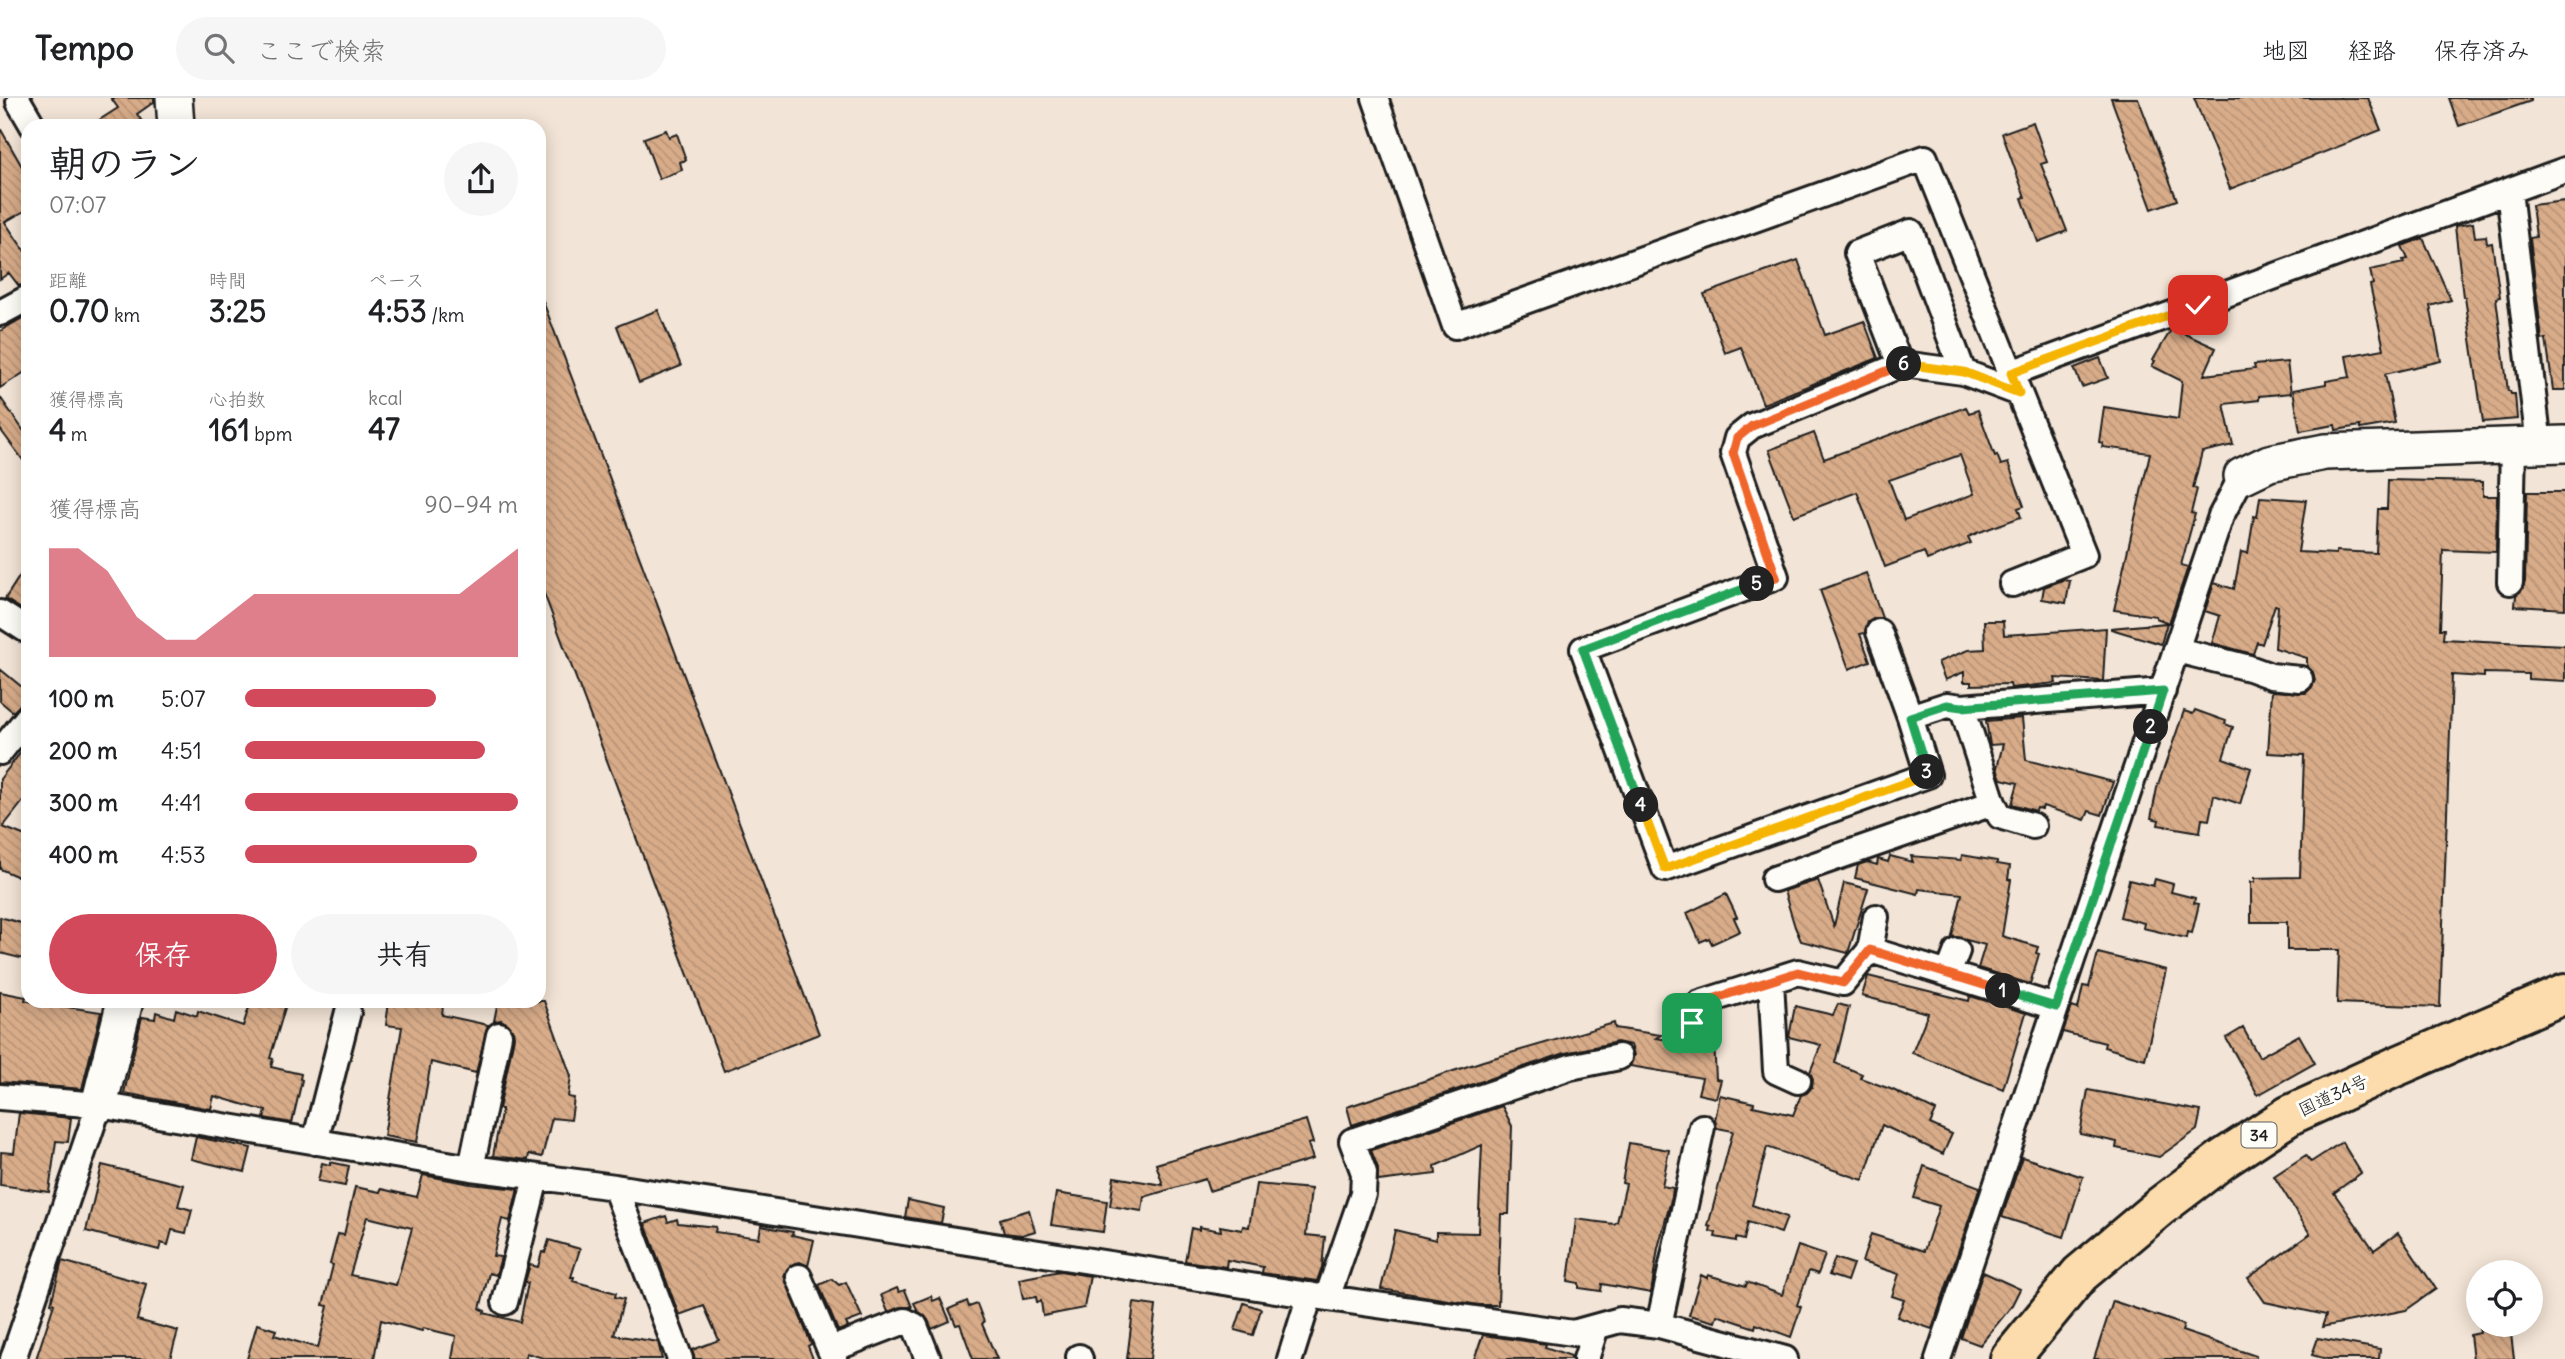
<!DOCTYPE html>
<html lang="ja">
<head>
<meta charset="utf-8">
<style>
	:root { --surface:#fff; --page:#f6f6f6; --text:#202124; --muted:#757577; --line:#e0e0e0; --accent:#d1495b }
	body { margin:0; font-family:Delius,"Klee One",sans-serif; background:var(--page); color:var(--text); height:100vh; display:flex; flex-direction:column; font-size:26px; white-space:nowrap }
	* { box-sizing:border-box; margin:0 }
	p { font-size:23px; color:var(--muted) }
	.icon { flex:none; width:38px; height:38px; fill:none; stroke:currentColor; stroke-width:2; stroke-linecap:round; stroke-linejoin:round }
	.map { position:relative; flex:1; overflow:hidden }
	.sheet { position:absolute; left:21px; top:21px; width:525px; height:889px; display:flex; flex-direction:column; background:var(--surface); border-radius:21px; box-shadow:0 4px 18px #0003 }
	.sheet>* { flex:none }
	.fabs { position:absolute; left:2466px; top:1162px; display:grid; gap:14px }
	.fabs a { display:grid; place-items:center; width:77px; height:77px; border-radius:50%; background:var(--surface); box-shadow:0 4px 18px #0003; font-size:35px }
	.pin { position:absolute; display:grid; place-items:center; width:60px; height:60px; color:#fff; margin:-30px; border-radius:14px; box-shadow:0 4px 10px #0006 }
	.km { position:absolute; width:35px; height:35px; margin:-18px; border-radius:50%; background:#222; color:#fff; font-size:19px; line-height:35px; text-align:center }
	.round { display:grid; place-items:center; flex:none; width:74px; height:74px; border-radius:37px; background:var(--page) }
	.headline { display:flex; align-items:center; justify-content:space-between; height:119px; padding:0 28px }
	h1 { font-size:38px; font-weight:700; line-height:52px }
	.stats { display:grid; grid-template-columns:repeat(3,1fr); gap:10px; height:119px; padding:7px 28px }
	.stats div { display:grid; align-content:center }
	.stats b { font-size:30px; font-weight:700 }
	.stats small { font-size:19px; font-weight:400 }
	.stats p { font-size:19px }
	.chart { height:196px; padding:14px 28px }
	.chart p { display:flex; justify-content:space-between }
	.chart svg { width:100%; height:126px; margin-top:7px; fill:var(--accent); opacity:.7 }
	.action { display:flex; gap:14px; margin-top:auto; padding:14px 28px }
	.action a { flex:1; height:80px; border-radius:42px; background:var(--accent); color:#fff; font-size:28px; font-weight:700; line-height:80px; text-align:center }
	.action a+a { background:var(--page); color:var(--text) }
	ul { padding:0 28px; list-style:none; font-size:23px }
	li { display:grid; grid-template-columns:112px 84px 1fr; align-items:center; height:52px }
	li i { height:18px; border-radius:9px; background:var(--accent) }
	header { display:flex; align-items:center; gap:42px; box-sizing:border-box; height:98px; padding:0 35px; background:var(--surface); border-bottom:2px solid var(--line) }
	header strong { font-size:33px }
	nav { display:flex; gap:38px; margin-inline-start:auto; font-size:24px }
	.search { width:490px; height:63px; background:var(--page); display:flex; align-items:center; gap:18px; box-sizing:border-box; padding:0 24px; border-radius:38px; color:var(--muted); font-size:26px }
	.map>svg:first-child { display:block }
</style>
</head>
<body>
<header>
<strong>Tempo</strong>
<div class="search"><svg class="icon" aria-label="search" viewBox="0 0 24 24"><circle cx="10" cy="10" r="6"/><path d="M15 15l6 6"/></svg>ここで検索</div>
<nav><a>地図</a><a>経路</a><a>保存済み</a></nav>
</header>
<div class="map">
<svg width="2565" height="1261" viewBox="0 0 2565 1261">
	<defs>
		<pattern id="building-back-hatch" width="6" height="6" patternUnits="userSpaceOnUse" patternTransform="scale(1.75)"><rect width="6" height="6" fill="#d8ac89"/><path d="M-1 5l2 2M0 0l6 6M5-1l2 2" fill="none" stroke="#b99376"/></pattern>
	</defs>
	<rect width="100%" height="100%" fill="#f2e4d6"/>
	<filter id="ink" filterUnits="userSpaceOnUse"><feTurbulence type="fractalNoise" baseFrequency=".0143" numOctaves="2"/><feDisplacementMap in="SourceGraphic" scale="14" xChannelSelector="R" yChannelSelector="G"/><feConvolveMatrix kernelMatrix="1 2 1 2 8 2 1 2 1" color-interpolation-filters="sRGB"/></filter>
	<g filter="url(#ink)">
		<path fill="url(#building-back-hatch)" stroke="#1c1c1c" stroke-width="2" fill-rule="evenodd" d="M111 0H154V4L137 16 145 28H90L118 10Z
			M2111 0H2138L2177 102 2152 111Z
			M2194 0H2368L2381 32 2230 91Z
			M2449 0H2531V3L2459 28Z
			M2033 24 2047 64 2041 66 2067 133 2038 144 2022 100 2025 99 2002 35Z
			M0 30 28 79V111L5 124 28 158V185L19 188 9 175 0 181Z
			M666 32 669 39 677 36 686 62 680 64 682 72 659 81 644 40Z
			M2565 103V292H2553L2546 241 2542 242 2530 140 2536 139 2532 107Z
			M2473 125 2475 139 2486 138 2487 146 2492 145 2500 199 2496 200 2508 293H2510L2511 296H2515L2517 321 2483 324 2465 199H2463L2455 128Z
			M2423 140 2451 202 2430 208 2441 263 2385 276 2395 325 2360 331V328L2336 332 2335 327 2300 333 2293 292 2326 286V283L2350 279 2346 258 2384 251 2370 187 2373 186 2370 172 2404 165 2403 162 2408 161 2402 148Z
			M1798 162 1825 237 1864 223 1878 260 1763 306 1741 249 1725 255 1704 196Z
			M539 198H541L819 936 724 973 539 482Z
			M658 212 681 268 639 285 617 228Z
			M28 217V272L0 290V233Z
			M2174 231 2216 250 2204 277 2255 271 2254 267 2287 264 2291 295 2259 298V302L2224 306 2233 347 2202 354 2193 390 2197 391 2191 415 2195 416 2181 467 2188 469 2169 525 2156 520V518L2114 512 2150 355 2102 349 2103 345 2099 344 2104 309 2178 321 2182 283 2152 268 2155 263 2153 262 2171 232Z
			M2100 260 2108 280 2082 289 2074 270Z
			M0 299 28 339V369L0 331Z
			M1966 309 1969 315 1978 312 1995 358 1997 357 2001 367 2008 365 2024 408 2018 410 2021 419 1977 435 1968 439 1971 445 1927 462 1924 454 1885 469 1857 394 1794 418 1769 352 1814 335 1824 361ZM1960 357 1974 396 1904 422 1889 382Z
			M2388 382 2483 384V398H2497L2496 454 2443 452 2440 531H2444L2443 541 2565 547V583L2528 581V576L2484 575V579L2452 577 2440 909 2337 905 2339 852H2287V824H2251V784H2255V780L2300 779 2304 657 2268 655 2272 593 2306 595 2312 589 2315 582 2313 574 2307 568V560L2275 550 2278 508 2275 507 2262 546 2257 544 2253 556 2212 545 2220 518 2205 513 2214 485 2234 491 2241 454 2248 455 2254 418 2257 419 2260 399 2306 402 2298 454 2336 456V453L2376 455 2378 411H2387Z
			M2527 394H2565V511L2515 508 2516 497 2522 492 2525 484Z
			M28 465V515L5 501Z
			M1866 475 1882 520H1875L1868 524 1865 535 1860 536 1870 563 1849 571 1820 492Z
			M2063 482 2070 483 2066 505 2042 501 2044 489Z
			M1984 523H2003L2004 537 2106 530 2103 583 2055 580 2056 585 2011 590 2010 586 1971 587V584H1964V574L1945 582 1938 564 1968 552 1985 551Z
			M2167 525 2161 546 2111 531V530Z
			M0 571 28 594V604L22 605 13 614 0 603Z
			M2195 612 2226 623 2225 626 2233 629 2223 660 2251 670 2240 706 2214 697 2209 722 2202 721 2200 734 2158 727 2159 722 2151 720 2157 690 2184 613 2193 616Z
			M2022 620 2026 662 2113 684 2102 717 2089 713 2085 722 2043 708 2042 711 2037 710 2036 713 2012 706 2018 685 2001 681 1997 670 2003 646 1990 647 1986 623Z
			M28 645V697L3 729 28 739V783L0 771V681Z
			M1962 757 1997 763V766L2010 768 2008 781 2011 782 2002 838 2038 849 2036 855 2039 856 2030 886 1978 870 1985 847 1952 838 1962 796 1919 791 1918 796 1855 780 1858 767 1867 764 1877 767 1878 761 1888 764 1890 758 1913 764 1911 758 1961 762Z
			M2155 781 2173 786 2171 794 2195 800 2194 805 2199 806 2192 835 2187 834 2186 840 2143 830 2144 825 2120 819 2129 782 2153 788Z
			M1818 782 1834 828 1844 785 1868 791 1848 855 1801 843 1795 829 1784 793Z
			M1726 796 1737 819 1734 820 1740 833 1712 846 1709 840 1700 844 1687 815Z
			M0 819 28 827V862L0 855Z
			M2098 855 2166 872 2145 961 2104 949 2105 945 2063 934 2072 909 2078 911 2083 888 2089 889Z
			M1868 878 1969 903 1970 898 2026 915 2003 991 1912 955 1928 915 1862 898Z
			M0 894 26 899 25 902 28 903 101 914 82 991 0 984Z
			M251 903H287L270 960 273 961 271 969 301 976 300 981 302 982 292 1025 264 1020 266 1013 214 998 211 1011 124 995 142 919 155 921 156 914 174 920 176 911 197 918 198 913 243 928Z
			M389 903H435L434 906 443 907 442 917 488 927 476 975 431 964 417 1044 384 1038 402 929 386 927Z
			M498 903H544L571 978 568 999 574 1000 571 1022 552 1020 542 1059 529 1056 528 1062 493 1058 502 1011H499L514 939 513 932 508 926 501 922 494 923Z
			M1838 906 1849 909 1835 965 1862 976 1860 980 1893 992 1936 1013 1930 1026 1952 1036 1943 1056 1882 1027 1863 1082 1767 1049 1752 1107 1787 1119 1781 1135 1748 1124 1744 1142 1736 1140V1143L1715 1139 1716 1135 1710 1133 1711 1129 1708 1128 1733 1033 1717 1030 1715 1022 1720 997 1754 1005 1753 1008 1793 1017 1801 997 1807 995 1812 989 1813 981 1810 974 1821 947 1789 939 1795 908 1833 917Z
			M1614 925 1615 930 1661 937 1656 940 1680 944 1714 942 1716 981 1721 982 1716 1000 1698 996 1702 980 1630 968 1634 957 1631 947 1617 944 1565 955 1352 1027 1347 1009 1483 963Z
			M2243 930 2259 959 2299 937 2315 965 2258 997 2226 940Z
			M2088 992 2201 1013 2197 1032 2159 1059 2116 1050 2117 1044 2080 1036Z
			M1502 1008 1512 1028 1509 1116H1501L1498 1207H1479L1381 1191 1395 1132 1436 1142V1134L1478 1135 1482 1047 1435 1068 1436 1076 1378 1083V1070L1371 1052Z
			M19 1015 71 1020 68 1044 56 1043 49 1094 0 1087 1 1054 14 1055Z
			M1306 1022 1313 1045 1308 1046 1313 1061 1209 1093 1205 1081 1144 1099 1142 1113 1110 1108 1114 1079 1163 1087 1156 1066Z
			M196 1039 251 1050 245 1074 191 1061Z
			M2342 1044 2361 1075 2334 1095 2374 1152 2398 1135 2436 1191 2406 1212 2322 1229 2326 1217 2265 1204 2248 1180 2310 1136 2274 1078 2306 1057 2311 1064Z
			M1629 1045 1669 1052 1662 1088 1673 1090 1672 1098 1658 1150 1651 1195 1602 1186 1601 1193 1579 1190V1185L1568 1183 1576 1121 1614 1126 1617 1124 1626 1086 1622 1085Z
			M2022 1059 2083 1079 2064 1139 2002 1119Z
			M330 1064 349 1068 345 1088 318 1083 322 1065 330 1067Z
			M102 1067 184 1087 178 1108 192 1112 186 1135 172 1132 168 1147 161 1145 159 1152 86 1133Z
			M1924 1068 1980 1089 1932 1231 1897 1219 1904 1202 1892 1198 1899 1176 1862 1164 1871 1136 1924 1153 1939 1108 1914 1100Z
			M423 1077 471 1086 518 1091 510 1123 502 1121 493 1158 501 1159 496 1177 489 1175 480 1211 485 1213 484 1215 520 1224 528 1185 525 1184 530 1167 538 1169 542 1154 545 1155 549 1142 580 1151 571 1179H574L573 1183 616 1195 615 1199 624 1201 614 1237 658 1244 662 1261H547L526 1255 525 1261H452L456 1238 423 1230 422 1233 381 1222 374 1261H247L257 1226 276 1232 274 1237 318 1250 328 1208 323 1207 333 1167 330 1166 338 1136 344 1137 355 1089 380 1094 381 1091 417 1099ZM367 1119 412 1130 396 1187 350 1177Z
			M1256 1086 1311 1091 1306 1137 1325 1139 1322 1169 1317 1183 1262 1175 1263 1169 1227 1162 1226 1169 1185 1163 1191 1130 1199 1132V1129L1221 1133 1220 1128 1242 1132 1243 1128 1249 1129Z
			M1056 1095 1107 1103 1103 1134 1051 1127Z
			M908 1102 944 1110 941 1125 905 1119Z
			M1029 1112 1035 1133 1022 1137 1004 1135 1000 1121Z
			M666 1118 668 1124 677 1121 678 1125 716 1129 715 1134 759 1140 761 1128 793 1134 792 1137 814 1142 808 1168 800 1164 793 1166 787 1171 784 1178 811 1246 808 1248 813 1261H695L692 1252 719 1242 704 1208 679 1217 645 1125Z
			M1798 1148 1825 1157 1818 1176 1809 1173 1797 1207 1801 1209 1791 1239 1756 1226 1755 1230 1717 1217 1715 1224 1689 1217 1701 1177 1707 1180 1708 1177 1746 1188 1747 1184 1782 1197Z
			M1835 1160 1853 1166 1847 1183 1829 1177Z
			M62 1163 146 1186 137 1222 178 1233 170 1261H36L54 1206 51 1205Z
			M1060 1173 1090 1178 1084 1210 1043 1218 1041 1203 1037 1204 1036 1199 1023 1201 1019 1181Z
			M1983 1174 2020 1191 2011 1209 1980 1247 1961 1240Z
			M832 1181 839 1187 846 1184 862 1219 846 1225 848 1229 838 1233 819 1187Z
			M897 1190 899 1194 905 1192 912 1209H900L888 1214 881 1197Z
			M931 1198 933 1203 940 1200 950 1223 932 1231 928 1222 918 1213 914 1205Z
			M967 1203 969 1209 977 1206 984 1224 982 1226 997 1261H973L960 1226 956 1227 949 1211Z
			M2113 1203 2184 1227 2182 1233 2256 1258V1261H2094Z
			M1134 1205 1156 1208 1150 1261H1127Z
			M1244 1205 1261 1211 1253 1237 1235 1232Z
			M2510 1227 2514 1261H2473L2470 1237 2480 1235 2479 1229Z
			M1483 1237 1546 1246 1545 1249 1571 1258V1261H1474Z
			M2318 1240 2380 1251 2379 1261H2327L2312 1257Z"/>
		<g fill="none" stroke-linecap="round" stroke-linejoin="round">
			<g stroke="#1c1c1c" stroke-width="30">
				<path id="street" d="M1375 0 1455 228 1925 60 2011 275 2565 72
					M19 4 33 28
					M2509 93 2539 347
					M0 215 28 200
					M1900 267 1857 155 1911 134 1963 274
					M2510 484 2513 348
					M2012 486 2084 457 2013 280
					M0 515 28 533
					M1879 534 1910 619 1947 607 1962 609
					M2177 552 2249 570 2271 578 2300 581
					M1910 619 1928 677 1665 771 1583 551 1776 479 1733 355 1737 340 1752 328 1903 266 1963 274 2019 295
					M0 654 28 619
					M1993 705 2000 718 2033 728
					M1774 781 1993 705 1962 609 2163 593
					M1876 819 1870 852 2056 909
					M1948 876 1957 853
					M1771 883 1776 973 1798 983
					M1692 925 1700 905 1798 874 1843 885 1870 852
					M0 999 99 1007 471 1070 615 1089 1321 1199 1573 1235 1620 1222 1659 1227 1785 1261
					M315 1044 348 914
					M471 1070 499 937
					M615 1089 680 1261
					M799 1179 830 1252
					M1327 1200 1363 1096 1364 1075 1352 1043 1570 969 1619 959
					M505 1204 536 1080
					M1659 1227 1702 1029
					M1079 1259 1080 1261
					M13 1261 99 1007
					M834 1261 830 1252 905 1223 915 1228 928 1261
					M1290 1261 1310 1197
					M1586 1261 1596 1229
					M1938 1261 2221 418 2242 378"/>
			</g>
			<g stroke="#1c1c1c" stroke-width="40">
				<path id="secondary" d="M174 0 176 28
					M2242 378 2269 365 2325 354 2565 346
					M99 1007 125 903"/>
			</g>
			<g stroke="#1c1c1c" stroke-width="44">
				<path id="highway" d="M2010 1261 2080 1176 2161 1108 2223 1061 2290 1017 2395 969 2565 896"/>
			</g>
			<use href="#street" stroke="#fdfcf7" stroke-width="24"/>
			<use href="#secondary" stroke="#fdfcf7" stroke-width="35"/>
			<use href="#highway" stroke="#fcdcac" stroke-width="38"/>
		</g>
	</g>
	<g fill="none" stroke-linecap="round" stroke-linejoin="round" filter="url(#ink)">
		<g stroke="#fff" stroke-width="14">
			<path id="split-1" d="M1692 925 1700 905 1798 874 1843 885 1870 852 2003 893"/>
		</g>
		<g stroke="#fff" stroke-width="14">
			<path id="split-2" d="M2003 893 2056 909 2151 629"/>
		</g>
		<g stroke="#fff" stroke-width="14">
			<path id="split-3" d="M1927 674 1910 619 1947 607 1962 609 2163 593 2151 629"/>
		</g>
		<g stroke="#fff" stroke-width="14">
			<path id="split-4" d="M1641 707 1665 771 1928 677 1927 674"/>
		</g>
		<g stroke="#fff" stroke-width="14">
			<path id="split-5" d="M1641 707 1583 551 1757 486"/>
		</g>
		<g stroke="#fff" stroke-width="14">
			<path id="split-6" d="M1757 486 1776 479 1733 355 1737 340 1752 328 1904 266"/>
		</g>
		<g stroke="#fff" stroke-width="14">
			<path id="split-7" d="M1904 266 1964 274 2019 295 2011 275 2198 207"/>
		</g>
		<use href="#split-1" stroke="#f0652b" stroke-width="9"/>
		<use href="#split-2" stroke="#22a559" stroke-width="9"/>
		<use href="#split-3" stroke="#22a559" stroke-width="9"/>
		<use href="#split-4" stroke="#f5b400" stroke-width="9"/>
		<use href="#split-5" stroke="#22a559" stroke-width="9"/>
		<use href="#split-6" stroke="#f0652b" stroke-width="9"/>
		<use href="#split-7" stroke="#f5b400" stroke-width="9"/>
	</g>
	<g text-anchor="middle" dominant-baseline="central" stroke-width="6" stroke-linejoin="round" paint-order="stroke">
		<rect fill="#fdfcf7" stroke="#605f5e" stroke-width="2" x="2241.5" y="1024.5" width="35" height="25" rx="5"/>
		<g font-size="16" font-weight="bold" fill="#1c1c1c">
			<text x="2259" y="1037">34</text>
		</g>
		<g font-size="18" fill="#1c1c1c" stroke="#fdfcf7">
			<text transform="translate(2333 997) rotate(-25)">国道34号</text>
		</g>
	</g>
</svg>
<div class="fabs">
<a><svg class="icon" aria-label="locate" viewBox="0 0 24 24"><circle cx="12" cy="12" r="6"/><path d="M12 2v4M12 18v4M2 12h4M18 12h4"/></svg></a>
</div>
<div class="pin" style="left:1692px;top:925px;background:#1e9e55"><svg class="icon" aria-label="arrive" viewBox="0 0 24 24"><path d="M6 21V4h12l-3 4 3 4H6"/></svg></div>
<div class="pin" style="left:2198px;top:207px;background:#d93025"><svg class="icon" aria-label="check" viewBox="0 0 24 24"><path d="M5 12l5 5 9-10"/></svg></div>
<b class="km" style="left:2003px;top:893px">1</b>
<b class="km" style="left:2151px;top:629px">2</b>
<b class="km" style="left:1927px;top:674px">3</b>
<b class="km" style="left:1641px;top:707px">4</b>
<b class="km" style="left:1757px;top:486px">5</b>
<b class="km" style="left:1904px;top:266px">6</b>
<section class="sheet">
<div class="headline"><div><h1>朝のラン</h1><p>07:07</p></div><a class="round"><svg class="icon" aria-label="share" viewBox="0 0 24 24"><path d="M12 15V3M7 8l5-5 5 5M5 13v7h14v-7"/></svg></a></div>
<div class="stats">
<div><p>距離</p><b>0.70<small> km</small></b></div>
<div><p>時間</p><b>3:25</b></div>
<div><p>ペース</p><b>4:53<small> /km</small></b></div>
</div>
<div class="stats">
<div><p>獲得標高</p><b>4<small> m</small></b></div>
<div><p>心拍数</p><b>161<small> bpm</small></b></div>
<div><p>kcal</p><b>47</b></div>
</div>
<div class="chart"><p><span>獲得標高</span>90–94 m</p>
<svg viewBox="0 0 160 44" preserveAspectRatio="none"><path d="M0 44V6L10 6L20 14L30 30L40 38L50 38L60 30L70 22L80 22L90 22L100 22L110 22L120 22L130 22L140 22L150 14L160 6V44z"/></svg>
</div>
<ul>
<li><b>100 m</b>5:07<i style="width:70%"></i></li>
<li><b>200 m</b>4:51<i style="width:88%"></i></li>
<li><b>300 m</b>4:41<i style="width:100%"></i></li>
<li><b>400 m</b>4:53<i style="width:85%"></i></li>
</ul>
<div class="action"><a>保存</a><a>共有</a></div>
</section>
</div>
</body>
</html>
